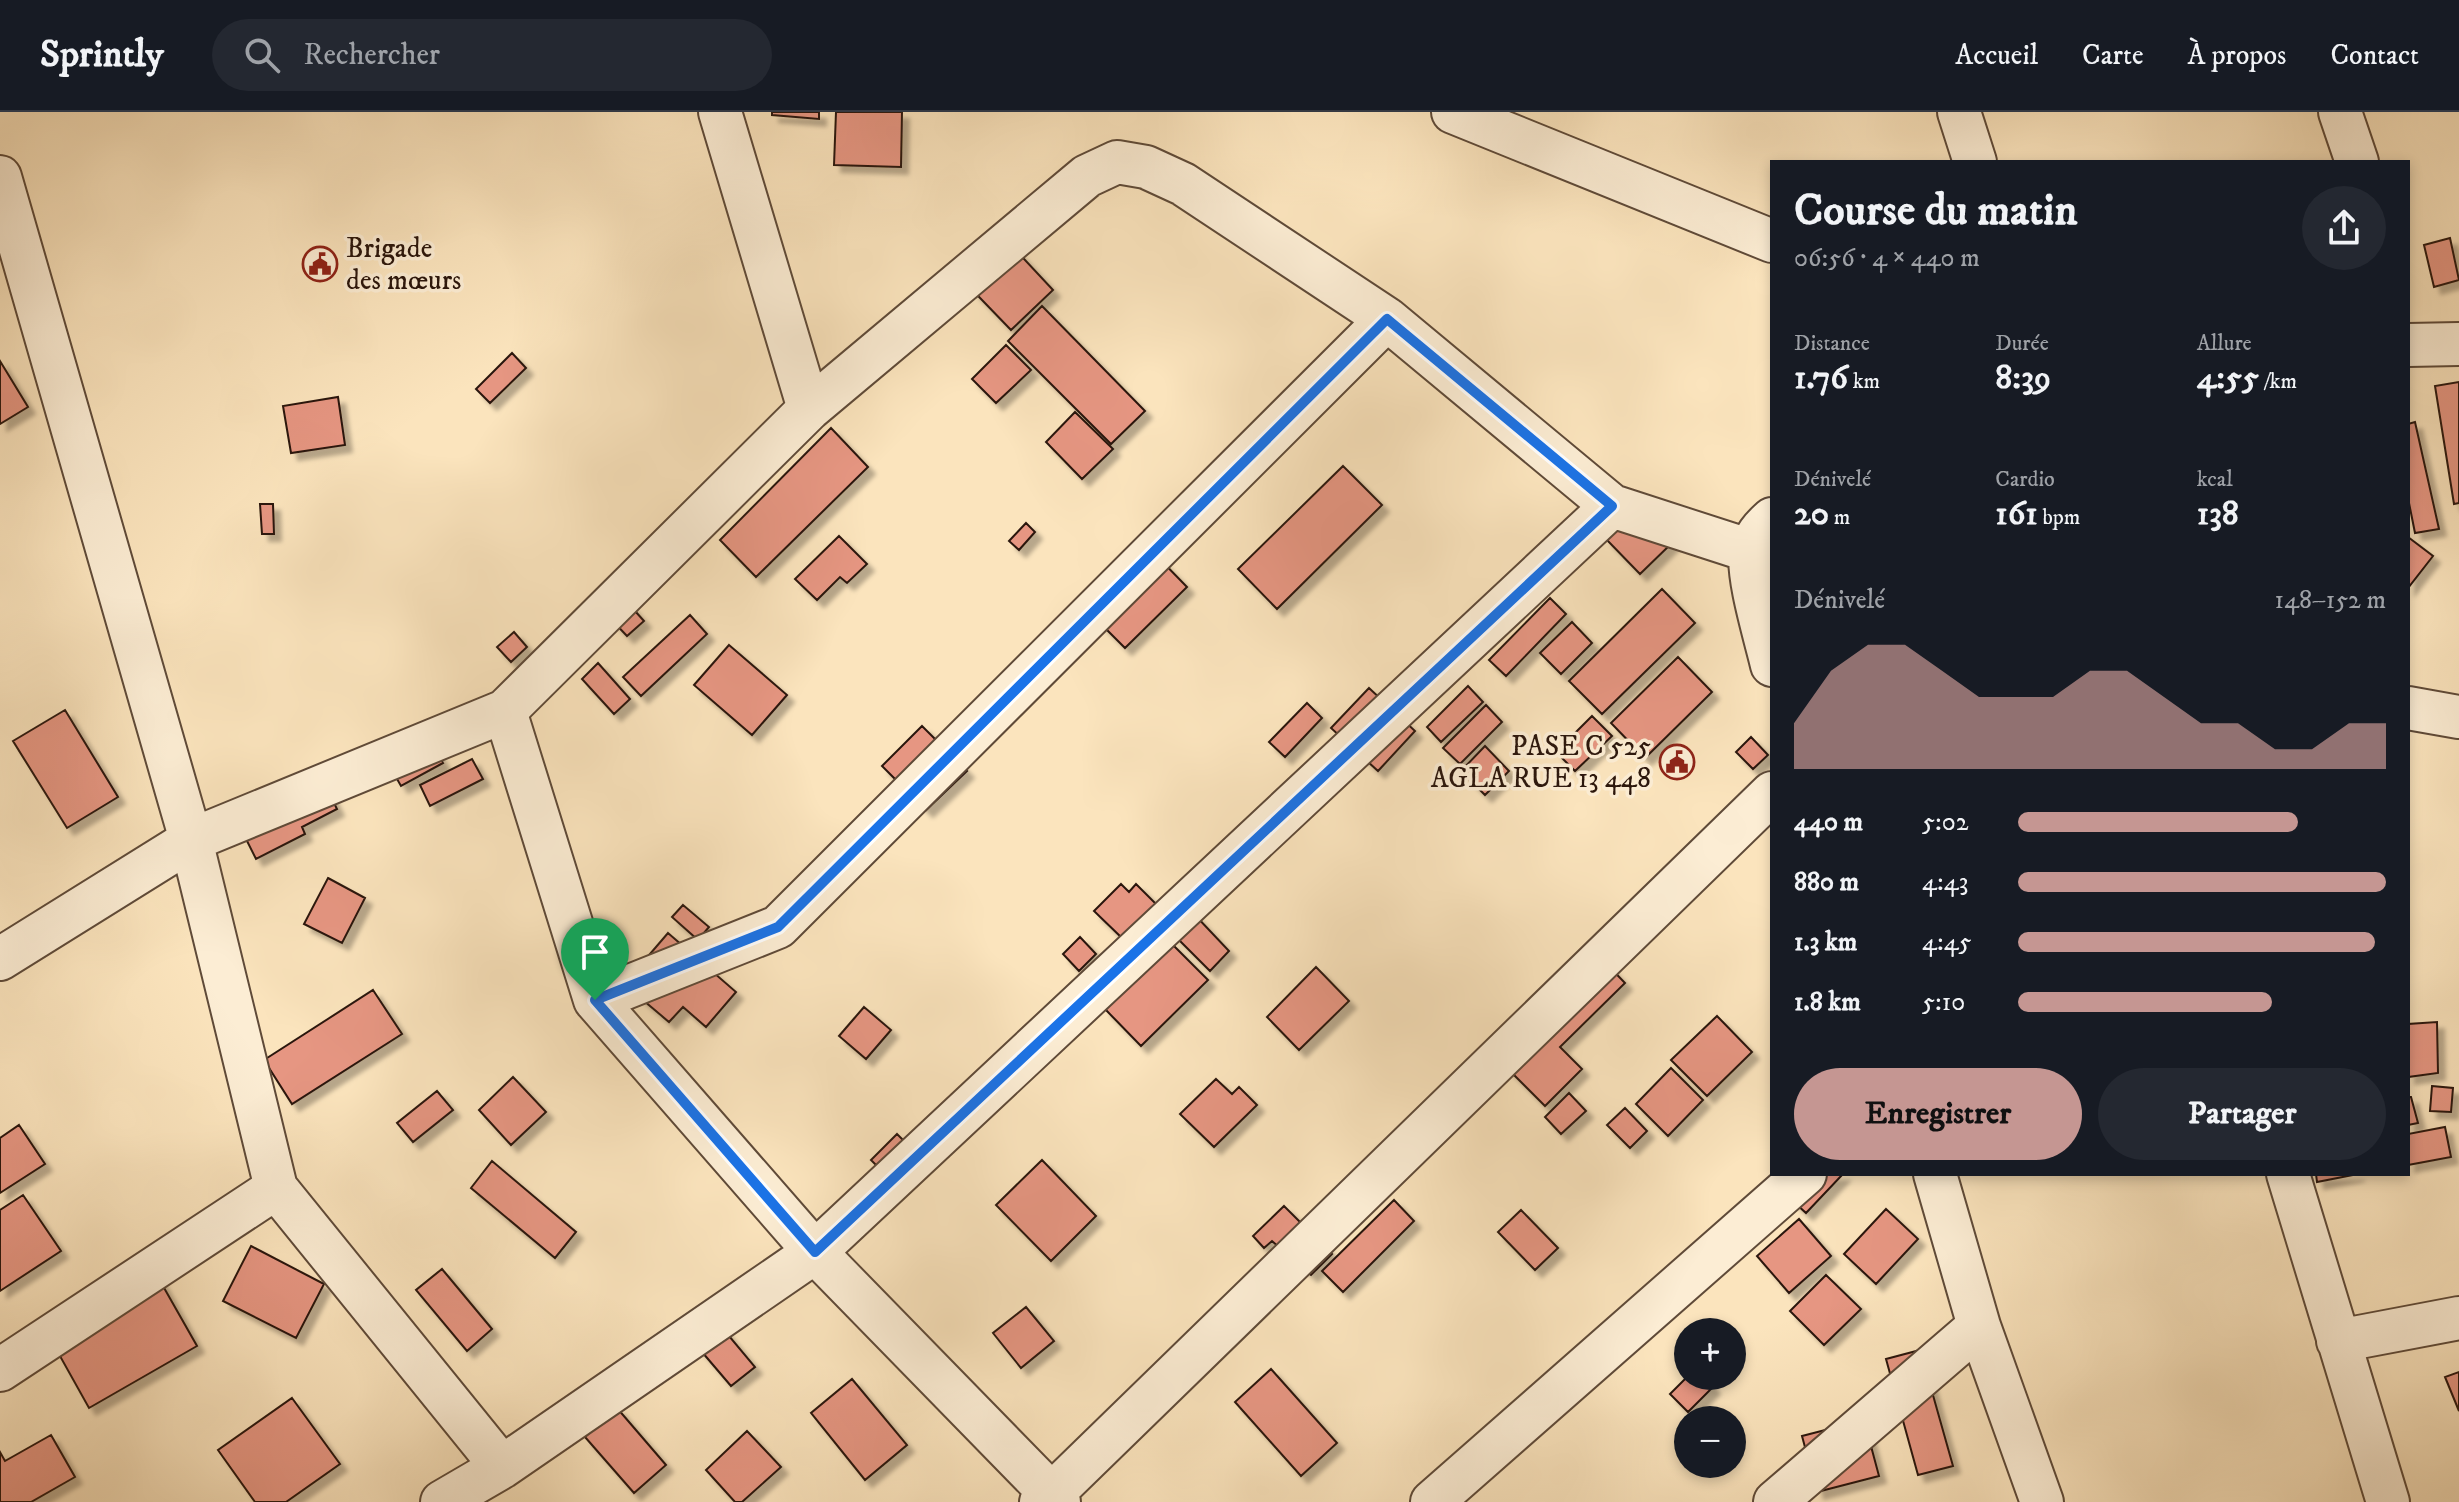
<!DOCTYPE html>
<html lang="fr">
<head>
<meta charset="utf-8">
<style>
	:root { --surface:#171b24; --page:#242831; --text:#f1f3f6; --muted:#9ea1a6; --line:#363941; --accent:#c59692 }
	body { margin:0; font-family:"IM FELL DW Pica",serif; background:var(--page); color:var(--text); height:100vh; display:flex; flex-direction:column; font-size:30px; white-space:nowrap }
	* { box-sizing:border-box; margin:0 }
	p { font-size:26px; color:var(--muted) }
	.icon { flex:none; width:44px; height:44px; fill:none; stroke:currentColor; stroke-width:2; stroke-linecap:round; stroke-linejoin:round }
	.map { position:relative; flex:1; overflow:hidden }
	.details { position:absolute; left:1770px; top:48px; width:640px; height:1016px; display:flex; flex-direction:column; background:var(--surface); border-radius:0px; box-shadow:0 4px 12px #0003 }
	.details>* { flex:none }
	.controls { position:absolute; left:1674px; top:1206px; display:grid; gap:16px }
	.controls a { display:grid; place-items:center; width:72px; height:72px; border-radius:50%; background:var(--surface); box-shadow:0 4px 12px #0003; font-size:40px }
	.pin { position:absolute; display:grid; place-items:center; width:68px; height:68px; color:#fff; margin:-82px -34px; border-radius:50% 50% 50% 0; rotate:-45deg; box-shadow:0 0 8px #0007 }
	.pin .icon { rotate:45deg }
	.round { display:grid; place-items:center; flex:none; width:84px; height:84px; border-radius:42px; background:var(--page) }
	.summary { display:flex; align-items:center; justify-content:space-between; height:136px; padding:0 24px }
	h1 { font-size:44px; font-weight:700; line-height:60px }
	.figures { display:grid; grid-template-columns:repeat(3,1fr); gap:12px; height:136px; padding:8px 24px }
	.figures div { display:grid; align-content:center }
	.figures b { font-size:34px; font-weight:700 }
	.figures small { font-size:22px; font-weight:400 }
	.figures p { font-size:22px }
	.chart { height:224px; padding:16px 24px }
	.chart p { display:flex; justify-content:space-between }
	.chart svg { width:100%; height:144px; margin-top:8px; fill:var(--accent); opacity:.7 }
	.action { display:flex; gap:16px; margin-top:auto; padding:16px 24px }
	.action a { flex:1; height:92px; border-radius:48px; background:var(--accent); color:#111; font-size:32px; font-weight:700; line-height:92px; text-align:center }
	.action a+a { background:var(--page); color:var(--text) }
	ul { padding:0 24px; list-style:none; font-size:26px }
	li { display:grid; grid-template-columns:128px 96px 1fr; align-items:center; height:60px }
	li i { height:20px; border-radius:10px; background:var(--accent) }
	header { display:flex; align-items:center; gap:48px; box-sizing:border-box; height:112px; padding:0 40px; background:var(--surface); border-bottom:2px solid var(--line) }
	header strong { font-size:38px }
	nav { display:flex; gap:44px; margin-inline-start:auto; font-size:28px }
	.search { width:560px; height:72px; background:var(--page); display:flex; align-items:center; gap:20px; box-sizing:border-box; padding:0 28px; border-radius:44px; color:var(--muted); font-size:30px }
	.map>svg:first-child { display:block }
</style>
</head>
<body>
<header>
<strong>Sprintly</strong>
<div class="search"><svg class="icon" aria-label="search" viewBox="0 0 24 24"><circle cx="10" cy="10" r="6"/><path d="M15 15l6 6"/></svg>Rechercher</div>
<nav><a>Accueil</a><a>Carte</a><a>À propos</a><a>Contact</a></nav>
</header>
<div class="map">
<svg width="2459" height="1390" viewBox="0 0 2459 1390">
	<defs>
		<filter id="shadow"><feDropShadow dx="7" dy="7" stdDeviation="2" flood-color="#0004"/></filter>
	</defs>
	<rect width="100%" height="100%" fill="#fbe4bd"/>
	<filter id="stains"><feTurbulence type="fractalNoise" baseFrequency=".0025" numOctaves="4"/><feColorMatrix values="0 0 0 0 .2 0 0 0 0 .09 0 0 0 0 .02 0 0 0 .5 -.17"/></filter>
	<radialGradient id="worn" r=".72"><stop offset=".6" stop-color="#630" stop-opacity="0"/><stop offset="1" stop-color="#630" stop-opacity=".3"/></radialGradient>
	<path fill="#e69682" stroke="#2b160c" stroke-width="2" filter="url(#shadow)" d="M772 0H819V7L772 3Z
		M836 0H902L901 55 834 53Z
		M997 118 1053 178 1011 218 954 159Z
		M2450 126 2459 168 2434 175 2424 133Z
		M1042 194 1145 299 1111 332 1008 229Z
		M1006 233 1031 258 996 291 972 267Z
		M512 241 526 256 490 291 476 277Z
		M0 249 28 295 0 312Z
		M2459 270V391L2454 392 2435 274Z
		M338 285 345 333 291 341 283 294Z
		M1075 300 1113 337 1082 367 1046 330Z
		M2415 310 2439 417 2415 421 2408 386V312Z
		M831 316 868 355 756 465 720 428Z
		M1343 354 1382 393 1277 497 1238 457Z
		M260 392H273L274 422H262Z
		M1637 394 1673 430 1640 462 1605 426Z
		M1026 411 1035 420 1019 438 1009 429Z
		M839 424 867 452 847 471 840 465 817 488 795 467Z
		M2408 425 2433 444 2408 476Z
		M1150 437 1187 475 1125 536 1088 499Z
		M608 469 644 509 627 524 590 485Z
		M1662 477 1695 511 1602 602 1569 569Z
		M1550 486 1566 502 1506 564 1489 548Z
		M690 503 707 522 641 584 623 565Z
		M1572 510 1592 531 1561 562 1540 541Z
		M514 520 527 535 511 550 497 535Z
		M729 533 787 583 752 623 694 573Z
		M1678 545 1712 580 1645 646 1611 611Z
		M598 551 630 587 614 602 582 567Z
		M1468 574 1483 590 1441 630 1427 615Z
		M1369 576 1415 619 1378 659 1331 616Z
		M1307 591 1322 606 1285 645 1269 630Z
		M1486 593 1502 610 1460 652 1443 636Z
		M65 598 118 685 67 716 13 629Z
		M1592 604 1612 624 1575 659 1556 640Z
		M922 614 967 659 926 698 882 654Z
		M426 622 443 651 401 674 384 644Z
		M1751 625 1768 643 1753 657 1736 640Z
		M1485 634 1509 659 1485 683 1461 659Z
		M472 647 483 667 430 694 420 673Z
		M321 665 337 697 302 715 305 722 256 747 236 707Z
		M328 766 365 786 342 831 304 812Z
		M1121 772 1129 780 1136 772 1156 792 1122 826 1094 799Z
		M683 793 709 815 698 828 672 805Z
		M1194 802 1229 839 1210 859 1173 822Z
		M668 821 736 880 706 915 683 895 669 910 637 883 638 856Z
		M1080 825 1096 842 1079 859 1063 842Z
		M1170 830 1208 868 1141 934 1104 896Z
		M1597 842 1625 871 1560 935 1582 957 1545 994 1495 944 1547 929 1553 924 1534 905Z
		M1316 855 1349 889 1299 938 1267 905Z
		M373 878 402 922 292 992 264 948Z
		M864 895 891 918 866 947 839 924Z
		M1717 904 1752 940 1707 984 1671 948Z
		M2437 910 2438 961 2408 965V912Z
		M1671 956 1703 988 1668 1024 1636 992Z
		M513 965 546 1000 511 1033 479 998Z
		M1216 967 1232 982 1239 975 1257 993 1214 1035 1180 1002Z
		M2432 974 2453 976 2451 1000 2430 999Z
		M437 979 453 998 413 1030 397 1011Z
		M1569 981 1586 999 1561 1022 1545 1005Z
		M2408 985H2411L2418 1011 2408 1013Z
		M1625 996 1647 1019 1630 1036 1607 1013Z
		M19 1013 45 1052 0 1081V1026Z
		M2445 1015 2451 1045 2408 1053V1022Z
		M897 1022 910 1035 884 1061 871 1048Z
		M1042 1048 1096 1104 1051 1149 996 1093Z
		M492 1049 576 1120 555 1146 471 1076Z
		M1776 1062H1843L1806 1101 1770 1068Z
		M2316 1062H2358L2317 1070Z
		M23 1083 61 1139 0 1179V1098Z
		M1394 1088 1414 1109 1343 1180 1322 1159Z
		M1284 1094 1332 1142 1311 1163 1272 1129 1264 1136 1253 1124Z
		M1886 1097 1918 1127 1876 1172 1844 1142Z
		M1521 1098 1558 1136 1535 1158 1498 1120Z
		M1799 1107 1831 1144 1789 1181 1757 1144Z
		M251 1134 324 1172 296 1226 223 1189Z
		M442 1157 492 1217 467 1239 416 1178Z
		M1826 1163 1861 1197 1824 1233 1790 1199Z
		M159 1167 197 1234 89 1296 51 1228Z
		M1026 1195 1054 1229 1021 1256 993 1221Z
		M709 1200 755 1255 731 1274 685 1220Z
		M1939 1233 1929 1269 1953 1354 1918 1363 1886 1247Z
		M1271 1257 1337 1331 1301 1364 1235 1290Z
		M2459 1260V1299L2445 1265Z
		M1688 1264H1703L1713 1275 1688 1300 1670 1282Z
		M852 1267 907 1333 865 1368 811 1301Z
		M292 1286 340 1352 286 1390H255L218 1338Z
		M617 1296 666 1353 634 1381 585 1325Z
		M1864 1308 1879 1364 1817 1380 1802 1324Z
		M747 1319 781 1355 742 1390H735L706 1358Z
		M51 1323 75 1365 31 1390H0V1340L5 1349Z"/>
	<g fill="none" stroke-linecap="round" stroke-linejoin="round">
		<g stroke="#5f4a38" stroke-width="46">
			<path id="minor" d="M720 0 809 297
				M1453 0 1772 129
				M1959 0 1975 50
				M2340 0 2357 50
				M0 65 191 728 276 1076 502 1355
				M2408 233 2459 232
				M1772 407C1762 416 1754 425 1751 439 1746 462 1766 527 1772 553
				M2408 596 2459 605
				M505 599 595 888 815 1140 1059 1390
				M0 847 191 728 505 599 809 297 1087 64 1117 50 1146 55 1183 72 1387 207 1612 394 1751 439
				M595 888 778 815 1387 207
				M1935 1062 1979 1214 2042 1390
				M2288 1062 2388 1390
				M2338 1229 2459 1206
				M0 1258 276 1076
				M442 1390 502 1355 815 1140 1612 394
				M1041 1390 1052 1382 1772 681
				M1432 1390 1805 1062
				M1775 1390 1979 1214"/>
		</g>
		<use href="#minor" stroke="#fcedd4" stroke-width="42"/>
	</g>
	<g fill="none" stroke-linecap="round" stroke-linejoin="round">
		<g stroke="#fff" stroke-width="16">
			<path id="route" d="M1387 207 1612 394 815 1140 595 888 778 815Z"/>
		</g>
		<use href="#route" stroke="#1a73e8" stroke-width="10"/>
	</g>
	<defs>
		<g id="civic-ring" transform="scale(1.8)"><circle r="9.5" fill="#fcedd4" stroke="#8f2418" stroke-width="1.5"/><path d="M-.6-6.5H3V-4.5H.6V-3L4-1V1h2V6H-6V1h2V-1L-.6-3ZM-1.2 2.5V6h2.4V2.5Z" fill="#8f2418"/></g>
	</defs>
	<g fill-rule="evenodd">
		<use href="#civic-ring" x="320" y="152"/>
		<use href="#civic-ring" x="1677" y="650"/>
	</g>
	<g text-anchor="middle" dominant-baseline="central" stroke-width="7" stroke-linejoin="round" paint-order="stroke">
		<g font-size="28" fill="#2b160c" stroke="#fcedd4" text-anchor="start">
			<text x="346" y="136">Brigade<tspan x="346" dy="32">des mœurs</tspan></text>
			<text x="1651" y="634" text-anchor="end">PASE C 525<tspan x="1651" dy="32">AGLA RUE 13 448</tspan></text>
		</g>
	</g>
	<rect width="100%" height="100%" filter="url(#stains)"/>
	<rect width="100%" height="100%" fill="url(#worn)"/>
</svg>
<div class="controls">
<a>+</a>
<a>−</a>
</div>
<div class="pin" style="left:595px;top:888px;background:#1e9e55"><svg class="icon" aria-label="arrive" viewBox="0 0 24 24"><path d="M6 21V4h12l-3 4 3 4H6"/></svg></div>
<section class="details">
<div class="summary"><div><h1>Course du matin</h1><p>06:56 · 4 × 440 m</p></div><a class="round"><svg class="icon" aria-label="share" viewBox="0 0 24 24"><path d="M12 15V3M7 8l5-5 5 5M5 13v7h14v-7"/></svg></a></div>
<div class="figures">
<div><p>Distance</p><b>1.76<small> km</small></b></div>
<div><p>Durée</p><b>8:39</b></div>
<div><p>Allure</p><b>4:55<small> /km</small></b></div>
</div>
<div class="figures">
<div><p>Dénivelé</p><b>20<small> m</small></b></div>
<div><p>Cardio</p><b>161<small> bpm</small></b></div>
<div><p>kcal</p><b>138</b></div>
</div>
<div class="chart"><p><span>Dénivelé</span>148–152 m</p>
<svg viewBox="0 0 160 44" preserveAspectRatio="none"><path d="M0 44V30L10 14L20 6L30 6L40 14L50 22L60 22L70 22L80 14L90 14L100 22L110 30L120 30L130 38L140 38L150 30L160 30V44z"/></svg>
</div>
<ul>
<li><b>440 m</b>5:02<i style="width:76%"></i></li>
<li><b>880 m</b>4:43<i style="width:100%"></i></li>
<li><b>1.3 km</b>4:45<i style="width:97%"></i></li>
<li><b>1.8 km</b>5:10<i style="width:69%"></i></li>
</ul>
<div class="action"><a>Enregistrer</a><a>Partager</a></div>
</section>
</div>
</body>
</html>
